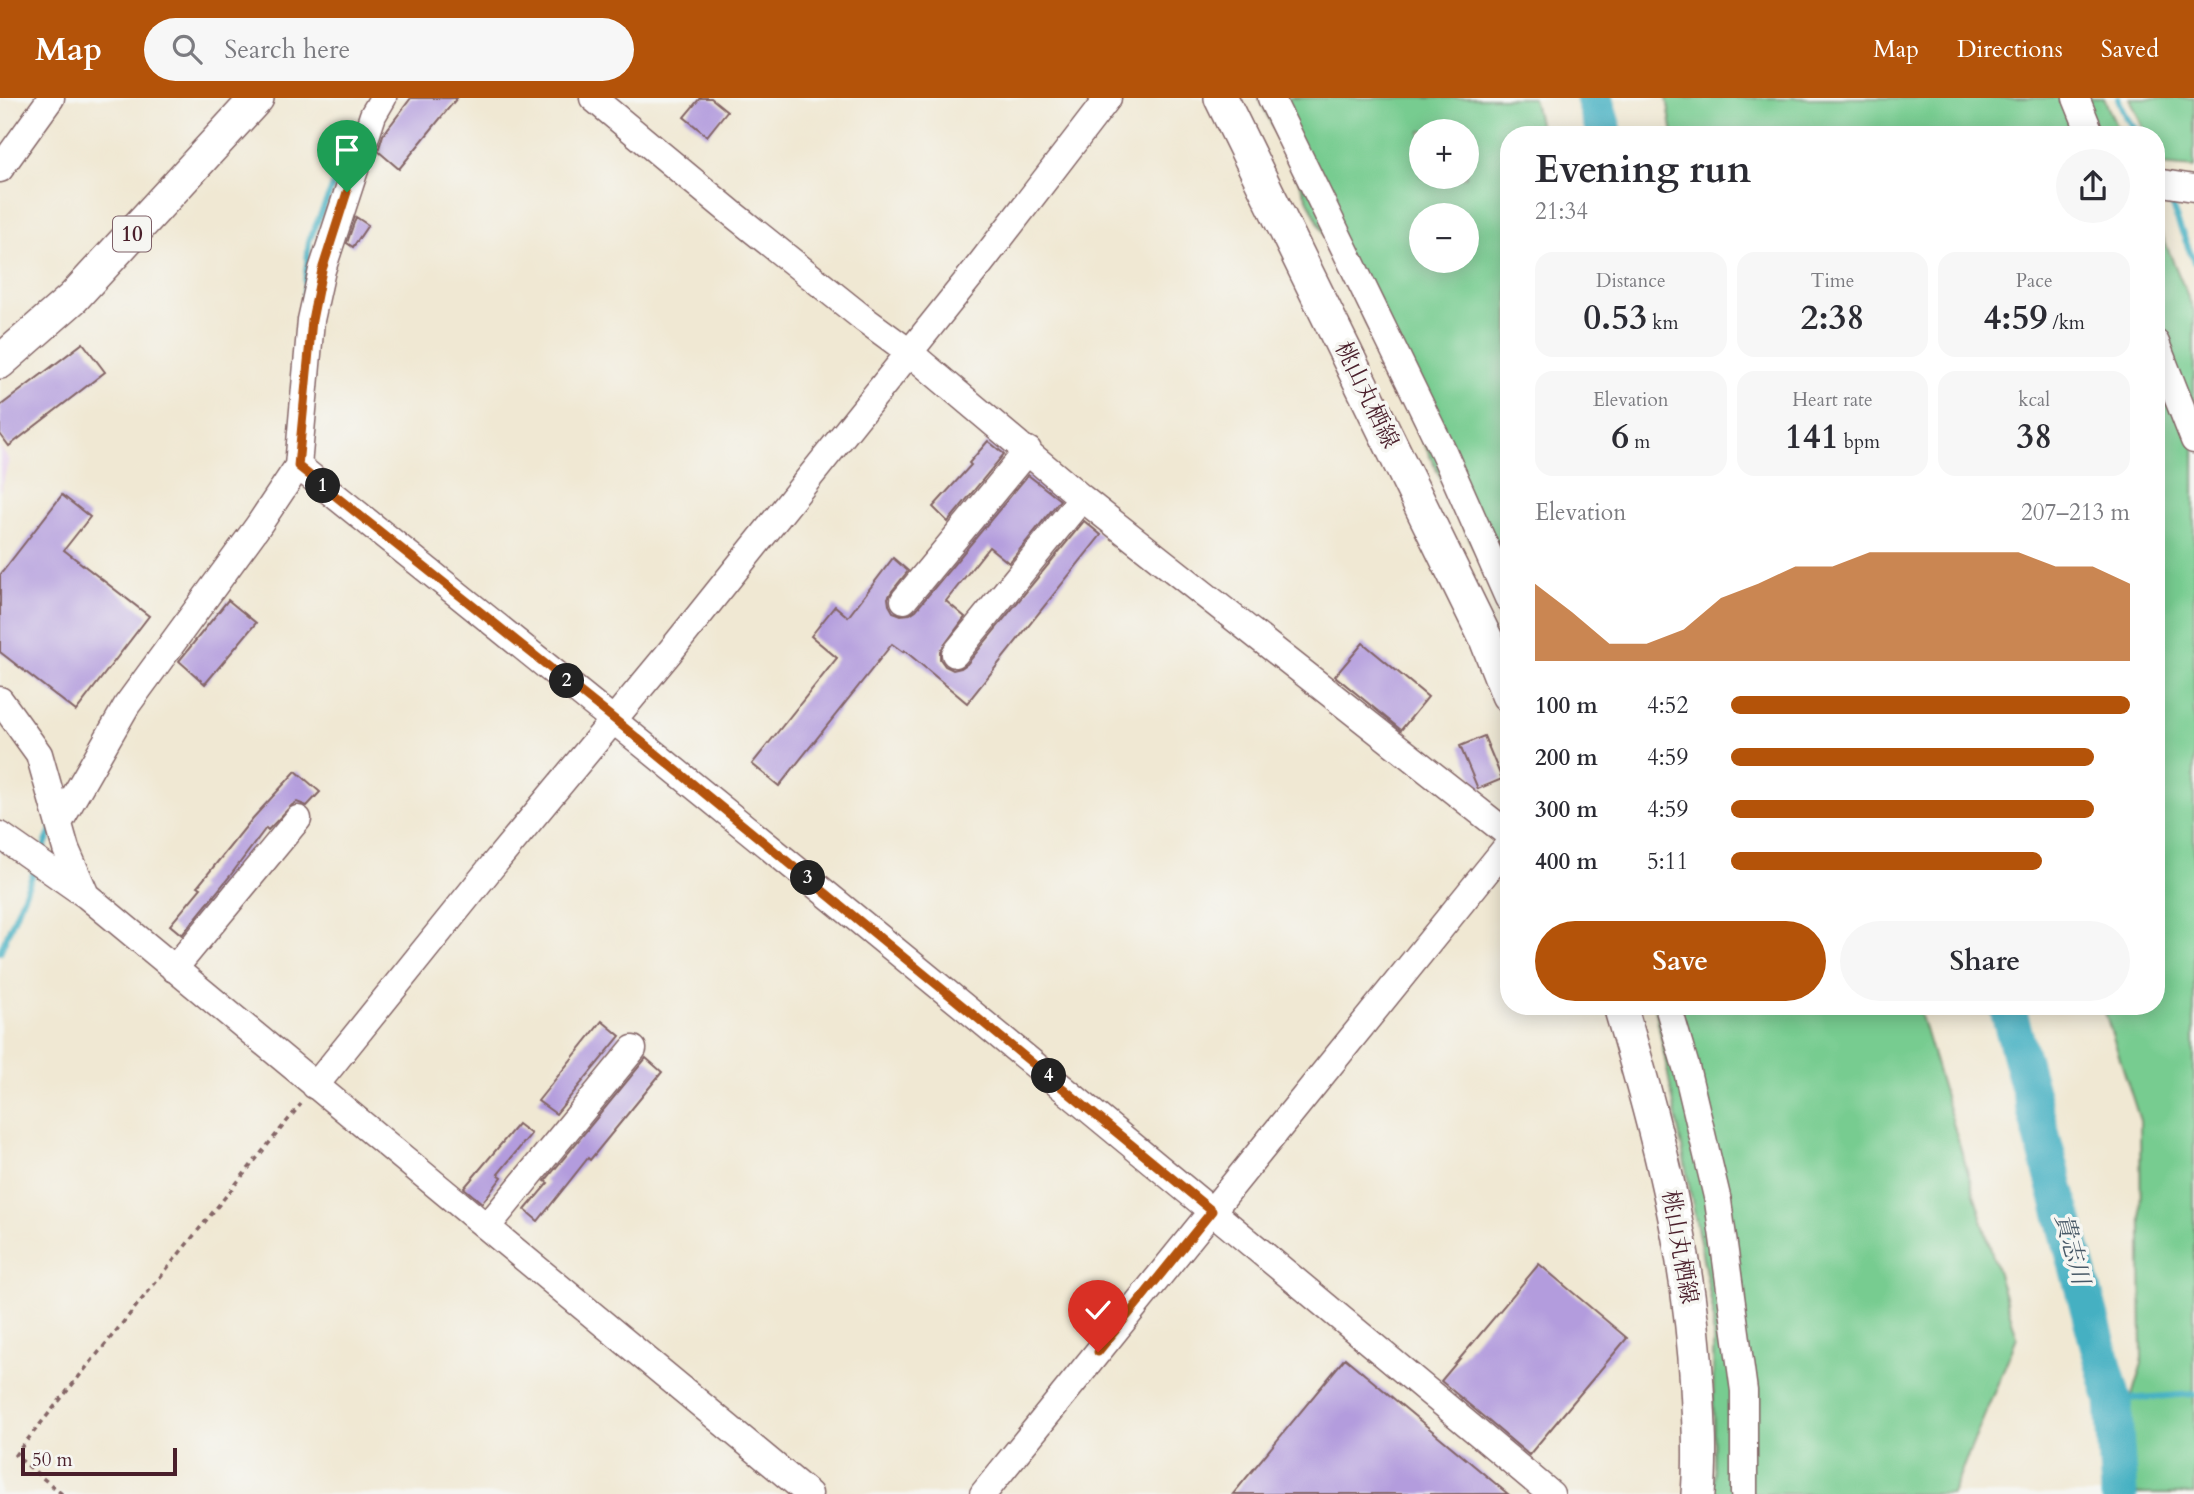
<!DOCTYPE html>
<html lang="en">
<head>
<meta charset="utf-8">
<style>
	:root { --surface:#fff; --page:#f7f7f7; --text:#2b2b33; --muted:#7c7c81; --accent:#b45309 }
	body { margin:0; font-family:Cardo,"Noto Serif JP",serif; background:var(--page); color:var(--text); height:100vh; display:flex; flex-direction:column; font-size:26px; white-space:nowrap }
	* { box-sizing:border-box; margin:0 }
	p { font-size:23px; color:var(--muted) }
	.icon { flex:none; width:38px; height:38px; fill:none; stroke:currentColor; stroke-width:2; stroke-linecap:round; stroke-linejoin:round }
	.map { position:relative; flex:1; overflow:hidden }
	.panel { position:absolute; left:1500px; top:28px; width:665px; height:889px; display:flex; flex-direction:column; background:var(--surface); border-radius:28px; box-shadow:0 4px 18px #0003 }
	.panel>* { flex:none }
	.buttons { position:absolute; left:1409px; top:21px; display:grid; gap:14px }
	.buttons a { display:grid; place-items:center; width:70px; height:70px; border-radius:50%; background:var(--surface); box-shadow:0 4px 18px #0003; font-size:35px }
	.scale { position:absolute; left:21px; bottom:18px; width:156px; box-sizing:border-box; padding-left:7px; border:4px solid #4a1f2b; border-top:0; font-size:19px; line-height:24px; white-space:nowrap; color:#4a1f2b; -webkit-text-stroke:5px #f6f6f2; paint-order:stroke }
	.pin { position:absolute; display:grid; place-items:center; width:60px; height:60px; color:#fff; margin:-72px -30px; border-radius:50% 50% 50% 0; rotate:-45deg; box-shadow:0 0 7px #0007 }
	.pin .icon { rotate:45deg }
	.km { position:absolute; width:35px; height:35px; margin:-18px; border-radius:50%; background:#222; color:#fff; font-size:19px; line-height:35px; text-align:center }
	.round { display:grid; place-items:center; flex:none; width:74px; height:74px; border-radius:37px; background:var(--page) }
	.overview { display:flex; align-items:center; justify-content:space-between; height:119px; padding:0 35px }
	h1 { font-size:38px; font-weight:800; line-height:52px }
	.figures { display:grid; grid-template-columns:repeat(3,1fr); gap:10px; height:119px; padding:7px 35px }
	.figures div { display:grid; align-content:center; border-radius:18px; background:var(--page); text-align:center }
	.figures b { font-size:35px; font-weight:800 }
	.figures small { font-size:19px; font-weight:400 }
	.figures p { font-size:19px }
	.chart { height:196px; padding:14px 35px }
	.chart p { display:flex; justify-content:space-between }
	.chart svg { width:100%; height:126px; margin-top:7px; fill:var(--accent); opacity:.7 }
	.action { display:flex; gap:14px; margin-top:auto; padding:14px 35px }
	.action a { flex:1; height:80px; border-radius:42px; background:var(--accent); color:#fff; font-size:28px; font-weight:800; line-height:80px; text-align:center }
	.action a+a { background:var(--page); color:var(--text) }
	ul { padding:0 35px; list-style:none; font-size:23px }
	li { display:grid; grid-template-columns:112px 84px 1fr; align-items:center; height:52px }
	li i { height:18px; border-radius:9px; background:var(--accent) }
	header { display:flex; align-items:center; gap:42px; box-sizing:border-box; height:98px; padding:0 35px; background:var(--accent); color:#fff }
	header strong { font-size:33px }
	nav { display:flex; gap:38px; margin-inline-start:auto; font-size:24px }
	.search { width:490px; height:63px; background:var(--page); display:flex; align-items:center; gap:18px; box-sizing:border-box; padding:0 24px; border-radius:38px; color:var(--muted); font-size:26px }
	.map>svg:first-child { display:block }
</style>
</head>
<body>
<header>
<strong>Map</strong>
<div class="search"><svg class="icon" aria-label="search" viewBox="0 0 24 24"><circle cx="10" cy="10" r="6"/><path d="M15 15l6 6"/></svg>Search here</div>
<nav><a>Map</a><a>Directions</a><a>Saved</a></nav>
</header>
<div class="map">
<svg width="2194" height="1396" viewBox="0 0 2194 1396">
	<rect width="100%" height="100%" fill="#f6f6f2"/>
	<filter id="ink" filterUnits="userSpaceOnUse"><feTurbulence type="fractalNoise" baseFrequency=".0143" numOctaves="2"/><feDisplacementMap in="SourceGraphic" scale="14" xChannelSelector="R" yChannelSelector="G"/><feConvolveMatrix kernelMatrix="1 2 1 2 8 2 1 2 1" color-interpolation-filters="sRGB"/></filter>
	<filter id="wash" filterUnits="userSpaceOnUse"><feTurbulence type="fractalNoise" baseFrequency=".00686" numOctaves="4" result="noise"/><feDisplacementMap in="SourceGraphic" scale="28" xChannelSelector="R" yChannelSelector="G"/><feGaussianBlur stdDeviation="1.57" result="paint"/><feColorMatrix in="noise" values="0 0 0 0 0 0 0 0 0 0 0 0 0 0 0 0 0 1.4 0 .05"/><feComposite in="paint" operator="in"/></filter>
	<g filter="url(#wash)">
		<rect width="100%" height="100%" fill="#f0e8d3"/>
		<path fill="#e9d2ed" d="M0 349 9 362 0 395Z"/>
		<path fill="#77cc90" stroke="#60765e" stroke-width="2" fill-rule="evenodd" d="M1259 0H1533L1542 37H1508V521ZM1421 33H1466V79H1421ZM1421 117H1466V163H1421Z
			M1667 0H2104L2120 37H1673Z
			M2130 0H2194V70L2159 67 2156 59V37H2146Z
			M2156 123 2194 213V1396H2102L2142 1265 2140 1023 2103 908H2156Z
			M1655 908H1918L2017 1239 1952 1396H1714L1713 1213Z"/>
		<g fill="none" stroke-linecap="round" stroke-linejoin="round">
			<path stroke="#44b0c2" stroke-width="6" d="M2118 0 2126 20 2141 37
				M2166 94 2194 164
				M304 198 309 143 348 53
				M40 759 52 730
				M0 854 36 769
				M2113 1302 2194 1296"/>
			<path stroke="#44b0c2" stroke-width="37" d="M1594 0 1605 37
				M2007 908 2113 1302 2119 1396"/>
		</g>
		<g id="blocks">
			<path fill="#b39cdd" d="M411 0H457L399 71 378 53 383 37Z
				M700 0H711L727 13 707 38 684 19Z
				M356 119 368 127 353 149 347 145Z
				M83 245 105 274 9 348 0 336V308Z
				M988 343 1004 356 948 424 933 409 971 367 969 365Z
				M1028 377 1060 402 1009 465 989 449 946 503 965 519 940 553V561L945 568 953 572 961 570 967 566 1084 423 1101 437 967 605 904 552 903 554 892 546 779 688 752 666 837 560 811 538 835 508 848 519 893 460 908 473 892 493 888 500 889 507 893 514 901 517 910 516 916 512Z
				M62 397 90 419 64 452 149 518 76 613 0 554V477Z
				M228 502 256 525 205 586 179 563Z
				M1363 545 1428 599 1401 632 1335 578Z
				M1484 638 1502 681 1478 691 1460 648Z
				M296 673 320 694 307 708 297 704 292 707 268 732 266 730 230 778 182 837 170 827 201 790 198 788 253 720Z
				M602 923 620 938 556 1016 538 1003Z
				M646 960 662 974 590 1062 588 1060 538 1123 525 1112 548 1085 545 1083Z
				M518 1026 531 1036 498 1076 502 1079 482 1105 464 1090Z
				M1539 1166 1627 1240 1529 1357 1441 1283Z
				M1345 1260 1508 1396H1233Z"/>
		</g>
	</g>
	<g filter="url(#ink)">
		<use href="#blocks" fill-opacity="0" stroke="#846566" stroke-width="2"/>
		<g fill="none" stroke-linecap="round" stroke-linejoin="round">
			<g stroke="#846566" stroke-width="29">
				<path id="minor" d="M593 0 734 117 864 221 909 254 1082 400 1508 736
					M1271 0 1443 353 1508 500
					M2076 0 2091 37
					M0 71 51 0
					M2156 84 2194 90
					M2156 245 2194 342
					M298 368C720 706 1137 1049 1551 1396
					M904 502 1028 352
					M955 556 1082 400
					M0 602 39 656 66 751 86 797
					M59 725 127 607 258 428 298 368 311 222 322 172 373 17 383 0
					M0 737 87 798 809 1396
					M174 871 298 721
					M1668 908 1686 969 1718 1103 1744 1293V1396
					M315 988 489 772 669 555 981 165 1108 0
					M487 1129 633 951
					M983 1396 1508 747"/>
			</g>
			<g stroke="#846566" stroke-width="36">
				<path id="major" d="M1221 0 1486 541 1508 597
					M0 264 73 200 257 0
					M1620 908C1658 1035 1690 1157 1697 1289 1699 1325 1701 1360 1698 1396"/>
			</g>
			<path stroke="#846566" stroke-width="3.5" stroke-dasharray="5 5" stroke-linecap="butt" d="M62 1396 15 1357 301 1006"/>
			<use href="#minor" stroke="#fff" stroke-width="26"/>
			<use href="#major" stroke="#fff" stroke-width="33"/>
		</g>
	</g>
	<g fill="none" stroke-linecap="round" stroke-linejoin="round" filter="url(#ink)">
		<g stroke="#fff" stroke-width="14">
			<path id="route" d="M347 94 322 172 312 222 298 368 614 621 1212 1113 1098 1254"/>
		</g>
		<use href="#route" stroke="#b45309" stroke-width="9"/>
	</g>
	<g text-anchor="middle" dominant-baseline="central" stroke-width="7" stroke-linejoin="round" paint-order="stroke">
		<rect fill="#f6f6f2" stroke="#7e6067" stroke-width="2" x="113" y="118.5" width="38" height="35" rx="5"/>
		<g font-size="21" font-weight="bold" fill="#4a1f2b">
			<text x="132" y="136">10</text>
		</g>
		<g font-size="23" fill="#4a1f2b" stroke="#f6f6f2">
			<text transform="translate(1367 297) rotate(64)">桃山丸栖線</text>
			<text transform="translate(1680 1149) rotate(80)">桃山丸栖線</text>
		</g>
		<g font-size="24" font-style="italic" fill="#485967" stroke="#f6f6f2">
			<text transform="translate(2072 1151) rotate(75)">貴志川</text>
		</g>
	</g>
</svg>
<div class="buttons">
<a>+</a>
<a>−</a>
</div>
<div class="scale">50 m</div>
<div class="pin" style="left:347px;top:94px;background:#1e9e55"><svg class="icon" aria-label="arrive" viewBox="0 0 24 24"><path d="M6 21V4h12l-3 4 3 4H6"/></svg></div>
<div class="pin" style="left:1098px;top:1254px;background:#d93025"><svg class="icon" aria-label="check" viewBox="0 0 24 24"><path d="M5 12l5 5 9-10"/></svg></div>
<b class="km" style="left:323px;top:388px">1</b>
<b class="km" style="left:567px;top:583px">2</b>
<b class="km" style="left:808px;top:780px">3</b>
<b class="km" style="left:1049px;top:978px">4</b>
<section class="panel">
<div class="overview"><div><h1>Evening run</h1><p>21:34</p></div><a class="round"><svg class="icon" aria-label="share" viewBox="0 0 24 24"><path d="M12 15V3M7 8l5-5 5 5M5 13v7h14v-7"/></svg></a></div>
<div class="figures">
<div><p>Distance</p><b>0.53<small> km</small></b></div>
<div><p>Time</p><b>2:38</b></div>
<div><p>Pace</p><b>4:59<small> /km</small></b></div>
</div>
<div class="figures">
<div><p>Elevation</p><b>6<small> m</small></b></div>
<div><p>Heart rate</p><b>141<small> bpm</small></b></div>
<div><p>kcal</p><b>38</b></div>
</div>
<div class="chart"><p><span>Elevation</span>207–213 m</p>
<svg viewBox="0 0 160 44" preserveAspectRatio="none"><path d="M0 44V17L10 27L20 38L30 38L40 33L50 22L60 17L70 11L80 11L90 6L100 6L110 6L120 6L130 6L140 11L150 11L160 17V44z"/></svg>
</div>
<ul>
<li><b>100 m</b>4:52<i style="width:100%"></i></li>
<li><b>200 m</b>4:59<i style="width:91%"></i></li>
<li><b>300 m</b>4:59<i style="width:91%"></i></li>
<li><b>400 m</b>5:11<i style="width:78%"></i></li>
</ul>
<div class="action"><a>Save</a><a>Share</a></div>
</section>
</div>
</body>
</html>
